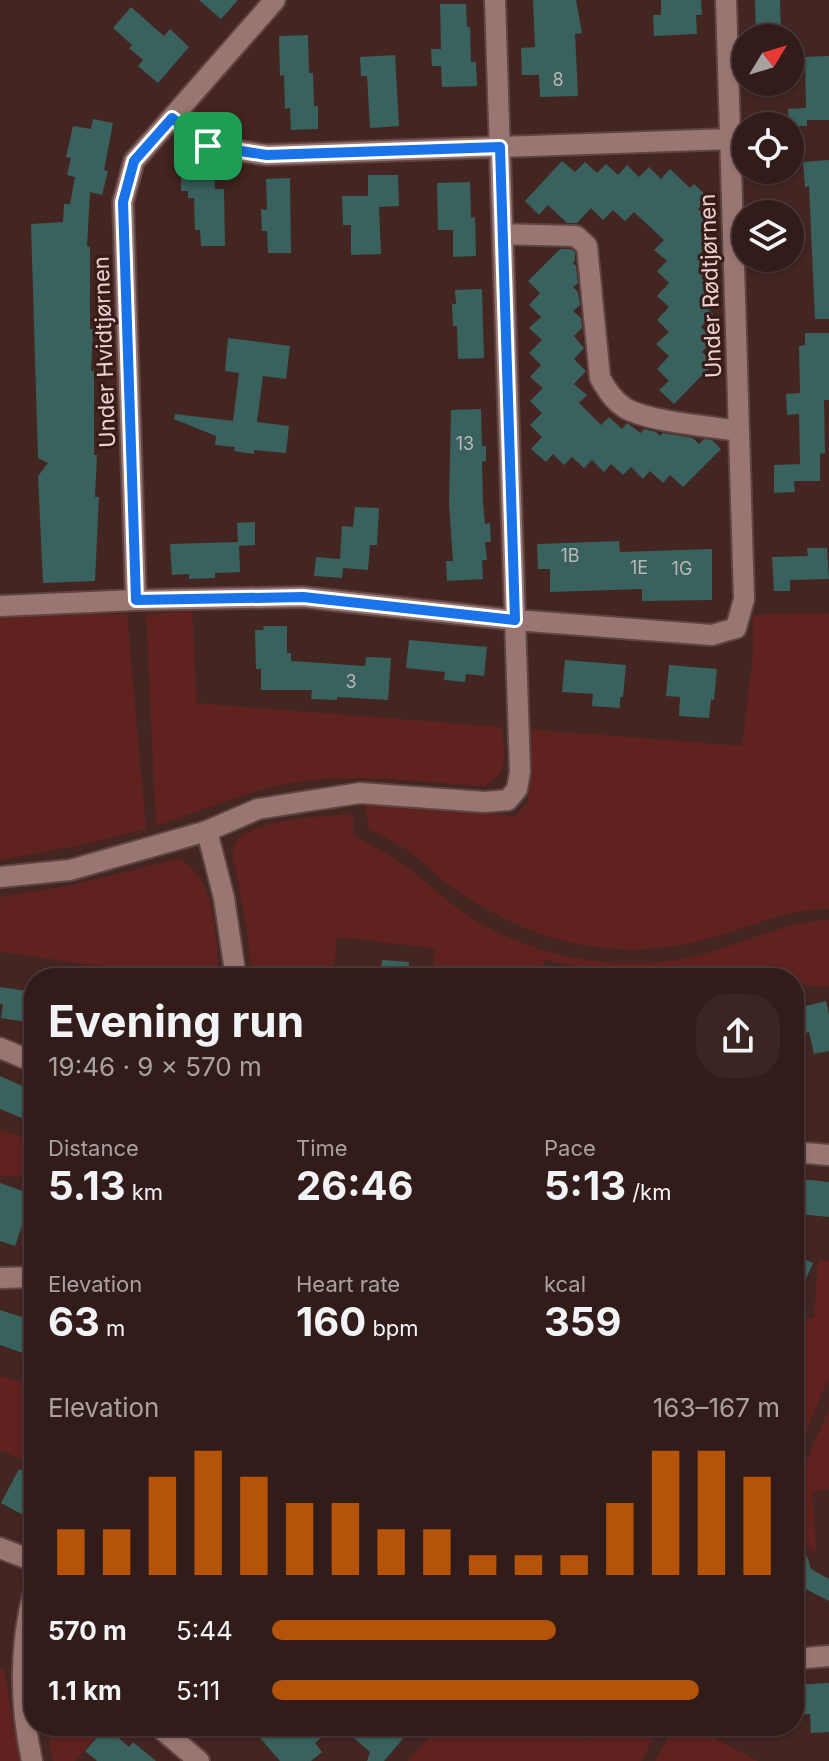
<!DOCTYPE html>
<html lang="en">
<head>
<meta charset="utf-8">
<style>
	:root { --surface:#321c1a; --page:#3a2523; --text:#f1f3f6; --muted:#a8a1a2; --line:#4d3a39; --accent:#b45309 }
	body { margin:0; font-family:Inter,sans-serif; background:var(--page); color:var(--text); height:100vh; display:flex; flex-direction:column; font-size:30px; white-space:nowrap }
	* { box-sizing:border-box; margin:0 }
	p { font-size:26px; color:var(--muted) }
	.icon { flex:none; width:44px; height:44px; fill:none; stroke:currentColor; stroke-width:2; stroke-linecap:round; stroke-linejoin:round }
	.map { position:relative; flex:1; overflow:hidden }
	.details { position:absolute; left:24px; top:968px; width:780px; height:768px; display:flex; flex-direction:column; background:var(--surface); border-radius:32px; box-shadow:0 2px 6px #0004,0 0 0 2px var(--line) }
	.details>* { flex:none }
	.needle { width:52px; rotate:52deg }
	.fabs { position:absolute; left:732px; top:24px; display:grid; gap:16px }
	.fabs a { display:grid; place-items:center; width:72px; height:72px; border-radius:50%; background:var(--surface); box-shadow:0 2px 6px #0004,0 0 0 2px var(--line); font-size:40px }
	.pin { position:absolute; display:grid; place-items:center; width:68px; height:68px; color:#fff; margin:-34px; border-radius:16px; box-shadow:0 4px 12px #0006 }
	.round { display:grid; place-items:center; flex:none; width:84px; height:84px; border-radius:32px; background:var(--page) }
	.headline { display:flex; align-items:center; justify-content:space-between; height:136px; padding:0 24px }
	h1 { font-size:44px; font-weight:700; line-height:60px }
	.figures { display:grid; grid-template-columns:repeat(3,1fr); gap:12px; height:136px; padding:8px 24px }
	.figures div { display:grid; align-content:center }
	.figures b { font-size:40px; font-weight:700 }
	.figures small { font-size:22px; font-weight:400 }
	.figures p { font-size:22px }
	.chart { height:224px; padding:16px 24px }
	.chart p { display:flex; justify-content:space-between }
	.chart svg { width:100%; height:144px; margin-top:8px; stroke:var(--accent); stroke-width:6 }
	ul { padding:0 24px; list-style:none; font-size:26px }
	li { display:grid; grid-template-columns:128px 96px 1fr; align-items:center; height:60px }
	li i { height:20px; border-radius:10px; background:var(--accent) }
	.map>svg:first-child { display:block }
</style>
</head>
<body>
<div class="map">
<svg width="829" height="1761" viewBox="0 0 829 1761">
	<rect width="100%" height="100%" fill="#432522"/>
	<path fill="#5f221f" d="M192 611 197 703 502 727C504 755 511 770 485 786 429 783 370 774 314 780 260 785 208 808 156 826L146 615Z
		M829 613V909C777 909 733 936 682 945 596 960 523 936 453 888 437 878 426 863 411 853 398 843 382 837 369 829L365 804 515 816 528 802V729L742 746 753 652V615Z
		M127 614 146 829 81 845 0 860V615Z
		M344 814 353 816V835C370 845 389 854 405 866 427 881 445 900 467 915 528 955 605 970 676 960 728 952 776 922 829 920V987L794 984V978H639V975C605 975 576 968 544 959L541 978H432L435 948 337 937 332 978H253L246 924 233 857C233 850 233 844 238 839 256 820 318 817 344 814Z
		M179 859C218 879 215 940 220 978H184L0 952V897L68 886Z
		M0 1129 34 1143V1176H0Z
		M818 1260 829 1261V1377L794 1460V1319L814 1318Z
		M0 1376 34 1385V1464L0 1450Z
		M829 1409V1489L812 1491 816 1551 794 1540V1489Z
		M0 1669 4 1670 20 1761H0Z
		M46 1726H105L75 1761H53Z
		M412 1726H563L589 1740 596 1726H660L641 1761H408L427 1739Z
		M675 1726H691L758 1761H655Z"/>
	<path fill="#39625e" d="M199 0H238L221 19Z
		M533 0H576L582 33 575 34 578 96 540 97 539 75H522L521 48 535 47Z
		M661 0H701L702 15H696L697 34 654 36 653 15H661Z
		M755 0H780L781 35 756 36Z
		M440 4H466L467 27H470L471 62H476L477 86 442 87 441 66H432L431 49H441Z
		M131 7 164 36 170 29 189 47 158 83 138 66 143 60 129 48 132 45 113 28Z
		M308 35 309 73H313L314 106H318V129L291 130 290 108 285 109 284 75 280 76 279 36Z
		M395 55 399 126 370 128 367 76H361L360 57Z
		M829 56V120H807V126H789L788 109 806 108 805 57Z
		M93 119 113 123 104 170 108 171 102 195 90 192 87 246 90 247V329H93L91 371H94V455H97L95 497H99L95 581 43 583 38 476 48 463 38 458 31 224 63 222 64 204H70L75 177 67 175 71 158 66 157 73 126 91 129Z
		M829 160V319H815L809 186 805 187 803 162Z
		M562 161 575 172 585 162 597 173 606 164 618 175 627 165 639 177 649 167 661 179 670 169 690 188 694 184 709 198 698 209 710 220 700 231 712 242 701 253 714 265 701 278 713 290 701 302 713 314 701 327 713 339 702 352 714 363 674 404 659 390 669 381 657 369 669 356 656 344 669 332 657 320 669 307 657 296 669 283 657 271 667 261 654 250 664 240 634 212 625 221 613 210 603 220 591 208 577 223H567L548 205 539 215 525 201Z
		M187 171H214L215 189H224L225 246H201L200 230H195L194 198H188V191H181V173Z
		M368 175H398L399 206 379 207 381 254 351 255V225H343L342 196H368Z
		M290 178 291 253H268L267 231H262L261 209 267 210 266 179Z
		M470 182 471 218 475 217 476 256 453 257V230H438L437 183Z
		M560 249H571L575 252V260L573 263 576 266 578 283 573 287 578 292 580 305 573 311 581 318 582 328 574 336 584 348 574 359 586 371 574 384 587 395 579 403 601 425 609 417 622 429 627 423 641 433 644 429 656 432 660 436 663 433 693 438 699 444 704 439 712 440 721 449 683 487 670 475 663 483 650 471 643 479 631 467 623 475 611 464 604 472 592 460 584 468 572 457 564 465 553 454 546 462 531 449 542 437 530 425 542 413 530 401 543 388 530 377 541 365 529 353 542 340 529 328 541 317 529 305 540 293 528 281Z
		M482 289 484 358 458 359 457 326H453L452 304H456L455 290Z
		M805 333H829V400H824L825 453 820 454V481H794L795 492 774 493V465L800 464 799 414 787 415 786 394 800 393 799 346 805 345Z
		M228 338 290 346 286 379 263 376 257 422 289 426 286 453 254 450V454L234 451 235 447 215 445 216 436 174 419 175 414 233 421 239 373 225 371Z
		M481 409 482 446H486V461L482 462 483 501 485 524 490 523 491 542H485L487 560H482L483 579 447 581 446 561H453L449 504 451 410Z
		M355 507 379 508 377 545H370L368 570 343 568 342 578 314 576 316 557 340 559 342 526 353 527Z
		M255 522V545L239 546 240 572 215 573V578L189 579V574L172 575 170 544 238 542 237 523Z
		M619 541 620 552 712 549V600L642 601V589L550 592V569H538L537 544Z
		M807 548H827L829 579 790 580V591H774L772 557 808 556Z
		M263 626H287V653H291V661L365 666 366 657 391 658 388 700 337 697V700L311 699 312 690H261V669H256L255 630H264Z
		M409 640 487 647 484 676 466 674 465 682 444 680 445 672 406 668Z
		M565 660 626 665 623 697H620V708L592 706 593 694 562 692Z
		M669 665 717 669 714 700 711 699 709 718 679 716 680 697 666 696Z
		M382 960 409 962 407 978H380Z
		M0 987 34 992V1023L1 1018 3 1004H0Z
		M826 1001 829 1015V1051L814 1054 809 1032 794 1036V1009Z
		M0 1076 34 1091V1123L0 1109Z
		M801 1179 829 1182V1217L800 1214V1208H798Z
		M0 1183 34 1195V1215L27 1212 15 1246 0 1241Z
		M794 1255 813 1263 794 1306Z
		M0 1310 34 1321V1357L0 1345Z
		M19 1469 34 1477V1499L25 1516 1 1503Z
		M807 1556 811 1569 829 1579V1601L802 1587 794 1589V1560Z
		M829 1683V1732L811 1733 810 1714 797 1715 795 1685Z
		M250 1726H335L315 1743 322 1752 311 1761H280Z
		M340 1726H398L407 1734 384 1761H367L370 1752Z
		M106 1727 129 1747 133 1742 156 1761H97L85 1751Z"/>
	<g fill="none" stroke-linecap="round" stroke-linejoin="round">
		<g stroke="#5e4442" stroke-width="24">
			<path id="street" d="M275 0 134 161 123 202 136 600 303 597 515 620 712 635 736 628 744 599 726 0
				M172 118 208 146 267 155 730 139
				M503 234 576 236 587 246 600 378C607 390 613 400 625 408 649 422 709 426 739 431
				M0 606 136 600
				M207 831 224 898 236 978
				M0 877 70 870 207 831 258 809 308 801 360 793 485 802 508 800 517 789 520 772 495 0
				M0 1048 34 1062
				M794 1152 829 1155
				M0 1278 34 1277
				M0 1548 34 1561
				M794 1659 829 1656
				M158 1726 199 1761
				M32 1761C20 1706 19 1646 34 1591"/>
		</g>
		<use href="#street" stroke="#9a7672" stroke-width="20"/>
	</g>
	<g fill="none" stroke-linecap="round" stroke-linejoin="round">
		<g stroke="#fff" stroke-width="16">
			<path id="route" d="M172 118 208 146 267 155 500 147 515 620 303 597 136 600 123 202 134 161Z"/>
		</g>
		<use href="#route" stroke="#1a73e8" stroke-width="10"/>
	</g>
	<g text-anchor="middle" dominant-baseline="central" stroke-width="6" stroke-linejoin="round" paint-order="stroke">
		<g font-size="18" fill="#bcb7b4">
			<text x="558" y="79">8</text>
			<text x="465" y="443">13</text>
			<text x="570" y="555">1B</text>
			<text x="639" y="567">1E</text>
			<text x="682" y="568">1G</text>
			<text x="351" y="681">3</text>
		</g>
		<g font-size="22" fill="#e8d3d0" stroke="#381b18">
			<text transform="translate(710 286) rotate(-92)">Under Rødtjørnen</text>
			<text transform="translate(104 352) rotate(-92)">Under Hvidtjørnen</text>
		</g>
	</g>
</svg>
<div class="fabs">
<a><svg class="needle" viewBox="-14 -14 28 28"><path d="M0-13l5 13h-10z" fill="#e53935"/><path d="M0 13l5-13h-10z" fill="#a8a1a2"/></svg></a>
<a><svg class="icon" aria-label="locate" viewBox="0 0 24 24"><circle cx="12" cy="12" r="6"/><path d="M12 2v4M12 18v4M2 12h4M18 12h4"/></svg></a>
<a><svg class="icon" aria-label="layers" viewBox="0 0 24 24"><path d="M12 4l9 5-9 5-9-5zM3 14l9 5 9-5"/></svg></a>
</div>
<div class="pin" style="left:208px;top:146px;background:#1e9e55"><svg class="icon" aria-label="arrive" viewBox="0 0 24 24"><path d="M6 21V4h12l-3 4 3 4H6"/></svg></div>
<section class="details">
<div class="headline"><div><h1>Evening run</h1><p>19:46 · 9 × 570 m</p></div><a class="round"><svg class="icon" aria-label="share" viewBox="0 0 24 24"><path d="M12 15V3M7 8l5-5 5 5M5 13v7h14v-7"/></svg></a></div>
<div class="figures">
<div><p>Distance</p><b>5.13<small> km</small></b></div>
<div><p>Time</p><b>26:46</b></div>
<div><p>Pace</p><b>5:13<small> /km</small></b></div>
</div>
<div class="figures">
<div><p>Elevation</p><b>63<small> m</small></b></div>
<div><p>Heart rate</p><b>160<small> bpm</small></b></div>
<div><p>kcal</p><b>359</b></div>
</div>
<div class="chart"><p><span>Elevation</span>163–167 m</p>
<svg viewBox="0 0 160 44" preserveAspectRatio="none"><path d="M5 44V30M15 44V30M25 44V14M35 44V6M45 44V14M55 44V22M65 44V22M75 44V30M85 44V30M95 44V38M105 44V38M115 44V38M125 44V22M135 44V6M145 44V6M155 44V14"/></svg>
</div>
<ul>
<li><b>570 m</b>5:44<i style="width:56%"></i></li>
<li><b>1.1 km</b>5:11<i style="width:84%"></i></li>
</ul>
</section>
</div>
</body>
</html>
